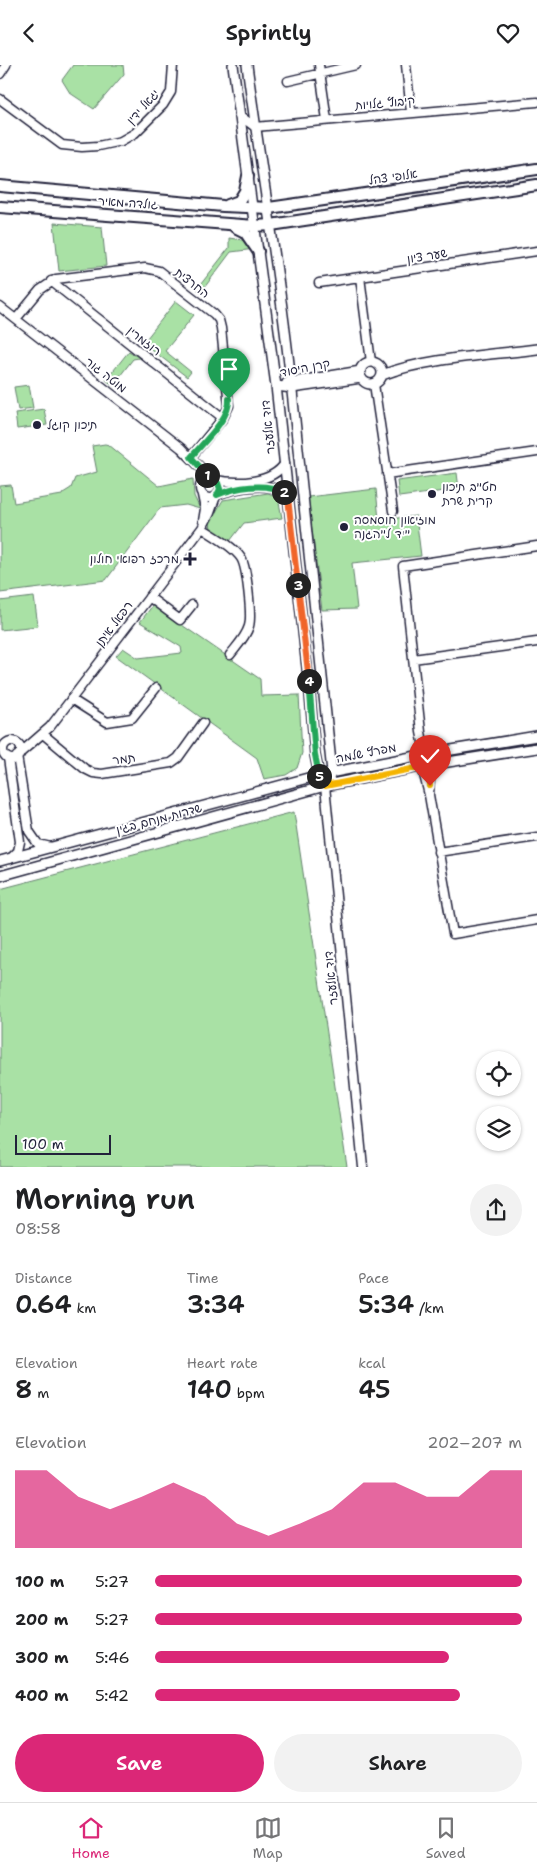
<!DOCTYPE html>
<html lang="en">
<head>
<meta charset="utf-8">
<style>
	:root { --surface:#fff; --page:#f2f2f2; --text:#202124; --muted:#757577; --line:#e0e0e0; --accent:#db2777 }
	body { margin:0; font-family:"Shantell Sans","Playpen Sans Hebrew",sans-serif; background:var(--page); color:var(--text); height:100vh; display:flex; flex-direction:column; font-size:19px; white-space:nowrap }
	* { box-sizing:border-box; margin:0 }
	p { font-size:16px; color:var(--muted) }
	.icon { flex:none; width:28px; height:28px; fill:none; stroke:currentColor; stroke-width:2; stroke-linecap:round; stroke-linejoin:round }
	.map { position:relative; height:1102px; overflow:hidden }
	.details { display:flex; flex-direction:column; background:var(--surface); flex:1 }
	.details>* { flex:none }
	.buttons { position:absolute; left:476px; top:986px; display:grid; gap:10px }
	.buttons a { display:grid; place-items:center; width:45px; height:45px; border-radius:50%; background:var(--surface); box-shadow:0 1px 4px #0004; font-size:25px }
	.scale { position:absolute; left:15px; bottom:12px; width:96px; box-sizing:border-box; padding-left:5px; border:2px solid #22223b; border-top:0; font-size:14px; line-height:18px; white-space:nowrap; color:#22223b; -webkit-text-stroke:4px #fff; paint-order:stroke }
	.pin { position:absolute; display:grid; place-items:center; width:42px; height:42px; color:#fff; margin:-51px -21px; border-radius:50% 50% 50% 0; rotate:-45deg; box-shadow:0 0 5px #0007 }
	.pin .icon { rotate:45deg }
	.km { position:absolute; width:25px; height:25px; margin:-12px; border-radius:50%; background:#222; color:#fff; font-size:14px; line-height:25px; text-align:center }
	.round { display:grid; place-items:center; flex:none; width:52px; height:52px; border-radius:26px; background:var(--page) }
	.head { display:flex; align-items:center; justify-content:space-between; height:85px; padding:0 15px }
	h1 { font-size:28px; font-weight:600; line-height:38px }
	.metrics { display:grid; grid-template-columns:repeat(3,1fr); gap:8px; height:85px; padding:5px 15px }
	.metrics div { display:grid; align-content:center }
	.metrics b { font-size:25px; font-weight:600 }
	.metrics small { font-size:14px; font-weight:400 }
	.metrics p { font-size:14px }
	.chart { height:140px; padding:10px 15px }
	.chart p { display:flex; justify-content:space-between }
	.chart svg { width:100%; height:90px; margin-top:5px; fill:var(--accent); opacity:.7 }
	.primary-button { display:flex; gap:10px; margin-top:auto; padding:10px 15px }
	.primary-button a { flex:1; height:58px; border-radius:30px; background:var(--accent); color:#fff; font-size:20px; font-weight:600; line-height:58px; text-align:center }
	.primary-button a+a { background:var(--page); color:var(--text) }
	ul { padding:0 15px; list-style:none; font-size:16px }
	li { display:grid; grid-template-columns:80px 60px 1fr; align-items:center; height:38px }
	li i { height:12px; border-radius:6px; background:var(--accent) }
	header { display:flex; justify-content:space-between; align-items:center; height:65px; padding:0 15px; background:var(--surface); font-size:22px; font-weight:600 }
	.dock { display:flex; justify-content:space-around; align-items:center; height:70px; border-top:1px solid var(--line); background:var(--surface); font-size:14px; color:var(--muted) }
	.dock a { display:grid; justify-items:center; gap:2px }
	.dock .current { color:var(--accent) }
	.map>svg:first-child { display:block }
</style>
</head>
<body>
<header><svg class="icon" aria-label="back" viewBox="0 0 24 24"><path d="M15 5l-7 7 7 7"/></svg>Sprintly<svg class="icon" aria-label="heart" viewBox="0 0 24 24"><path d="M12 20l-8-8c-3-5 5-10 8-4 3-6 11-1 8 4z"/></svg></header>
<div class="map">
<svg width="537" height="1102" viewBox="0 0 537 1102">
	<rect width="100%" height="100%" fill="#fff"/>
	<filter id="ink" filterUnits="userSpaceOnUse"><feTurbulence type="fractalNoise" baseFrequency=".02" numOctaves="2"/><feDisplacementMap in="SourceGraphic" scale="10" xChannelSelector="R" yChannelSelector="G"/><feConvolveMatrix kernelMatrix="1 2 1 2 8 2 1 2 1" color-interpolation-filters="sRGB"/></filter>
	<g filter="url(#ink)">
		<path fill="#a9e1a5" stroke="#668270" d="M73 0H123L124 9 94 44 70 28 62 15Z
			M54 158 102 162 106 201 59 206Z
			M229 173 249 176 255 184 231 187 201 227 197 224 229 183Z
			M176 236 194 250 165 286 191 307 187 312 143 278Z
			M129 286 139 293 133 294 113 320 106 315Z
			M29 320 33 343 18 345 14 322Z
			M44 344 47 360 17 364 15 348Z
			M105 379 109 380 159 421 193 414 194 431 200 444 186 440 160 443 106 515 0 528V421L11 420 14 438 62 430 63 428 71 423 75 413 97 407 92 381Z
			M457 408 459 424 399 432 397 416Z
			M376 424 379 455 416 451 421 491 352 498 357 544 322 545 308 432Z
			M268 428 278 432 282 453 244 458 230 476 211 464 210 457 223 435Z
			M34 532 38 561 0 565V536Z
			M153 540 260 614 261 631 299 630 302 688 297 703 286 710 264 714 257 693 116 591 123 583 138 593 182 588 181 582 140 557Z
			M294 747 347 1102H0V824Z"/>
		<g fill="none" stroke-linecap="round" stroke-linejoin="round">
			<g stroke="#22223b" stroke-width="11">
				<path id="minor" d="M319 0 327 55
					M406 0 411 47
					M0 9 6 0
					M288 16 356 0
					M0 34 62 80 82 82 98 81 121 76 135 68 163 40 171 27 173 0
					M239 50 255 62 537 37
					M360 212 371 297
					M51 216 223 353
					M319 218 537 186
					M0 242 181 383 212 414
					M16 254 40 225 56 214 145 203 159 206 214 249 219 255 221 263 229 341 223 353 191 392
					M374 319 393 446
					M387 409 537 387
					M200 423a10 10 0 1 1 20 0a10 10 0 1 1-20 0Z
					M215 415C237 419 272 419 285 398
					M202 430 205 444 203 456
					M217 430C234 423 277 414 288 433
					M202 463C214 471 233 481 241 493 247 502 252 551 249 561 246 572 237 581 230 590
					M149 532 180 555 192 540
					M413 594 537 577
					M71 634 107 657 132 653 156 623
					M43 669 85 704 93 708 102 709 171 698 178 693 203 658
					M3 685a9 9 0 1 1 18 0a9 9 0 1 1-18 0Z
					M19 689 50 662 202 463 210 448 216 431
					M17 691 29 766 38 779 51 782
					M8 693 20 777 18 786 10 794
					M423 697 422 702 429 730 453 869 537 855
					M325 721 363 1102
					M429 730 430 712 421 667 403 501 537 481
					M438 787 537 772"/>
			</g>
			<g stroke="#22223b" stroke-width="12">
				<path id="tertiary" d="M233 0 276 321 310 630 315 690 319 710 325 721
					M247 0C261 106 280 211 291 317 305 447 318 577 332 707L325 721
					M360 308a11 11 0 1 1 22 0a11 11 0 1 1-22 0Z
					M382 310C425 293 490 290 537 284
					M287 318 361 306
					M276 321 292 323 361 313
					M0 796 319 710 427 689 537 671
					M0 811 325 721 429 700 537 683"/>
			</g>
			<g stroke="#22223b" stroke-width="14">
				<path id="secondary" d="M0 121 223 141 269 143 537 104
					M228 140 239 136 245 126 248 111
					M0 142 255 161 271 160 537 120
					M235 162 245 167 258 186"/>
			</g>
			<use href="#minor" stroke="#fff" stroke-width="8"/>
			<use href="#tertiary" stroke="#fff" stroke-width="9"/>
			<use href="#secondary" stroke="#fff" stroke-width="10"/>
		</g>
	</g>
	<g fill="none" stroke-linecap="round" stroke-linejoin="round" filter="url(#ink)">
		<g stroke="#fff" stroke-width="10">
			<path id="split-1" d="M207 410 191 392C203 378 231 352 229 334"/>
		</g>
		<g stroke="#fff" stroke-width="10">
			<path id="split-2" d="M207 410 218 418 220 424 217 430C236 422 265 417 284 427"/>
		</g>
		<g stroke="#fff" stroke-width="10">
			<path id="split-3" d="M284 427 288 433 298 520"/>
		</g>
		<g stroke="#fff" stroke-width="10">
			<path id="split-4" d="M298 520 309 616"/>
		</g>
		<g stroke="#fff" stroke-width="10">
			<path id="split-5" d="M309 616 315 690 319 711"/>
		</g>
		<g stroke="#fff" stroke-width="10">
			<path id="split-6" d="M319 711 325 721 407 705"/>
		</g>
		<g stroke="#fff" stroke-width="10">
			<path id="split-7" d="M407 705 429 700 430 721"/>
		</g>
		<use href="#split-1" stroke="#22a559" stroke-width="6"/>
		<use href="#split-2" stroke="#22a559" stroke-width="6"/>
		<use href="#split-3" stroke="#f0652b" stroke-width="6"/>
		<use href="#split-4" stroke="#f0652b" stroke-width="6"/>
		<use href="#split-5" stroke="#22a559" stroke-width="6"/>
		<use href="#split-6" stroke="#f5b400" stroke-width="6"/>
		<use href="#split-7" stroke="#f5b400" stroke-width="6"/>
	</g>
	<g fill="#22223b" stroke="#fff" stroke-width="2">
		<circle cx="37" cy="360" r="5"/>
		<circle cx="432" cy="429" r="5"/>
		<circle cx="344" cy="462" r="5"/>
		<path d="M187.5 486.5h5v5h5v5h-5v5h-5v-5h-5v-5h5z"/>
	</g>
	<g text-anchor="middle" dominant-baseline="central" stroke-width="4" stroke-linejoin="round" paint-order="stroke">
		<g font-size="12" fill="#22223b" stroke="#fff">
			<text transform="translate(385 38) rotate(-5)">קיבוץ גלויות</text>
			<text transform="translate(143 42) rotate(-48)">יגאל ידין</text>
			<text transform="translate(393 112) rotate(-8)">אלופי צהל</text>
			<text transform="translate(128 138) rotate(4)">גולדה מאיר</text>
			<text transform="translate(427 191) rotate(-9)">שער ציון</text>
			<text transform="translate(192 218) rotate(38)">החרצית</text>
			<text transform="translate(144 276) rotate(38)">רוזמרין</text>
			<text transform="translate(305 303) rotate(-11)">קרן היסוד</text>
			<text transform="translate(106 310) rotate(38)">מוטה גור</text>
			<text transform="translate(268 362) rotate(-96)">דוד אלעזר</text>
			<text transform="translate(114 559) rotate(-53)">רפאל איתן</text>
			<text transform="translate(366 688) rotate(-11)">מפרץ שלמה</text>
			<text transform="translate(124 694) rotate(-8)">תמר</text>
			<text transform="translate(159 754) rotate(-15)">שדרות מנחם בגין</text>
			<text transform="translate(331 913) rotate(-96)">דוד אלעזר</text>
		</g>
		<g font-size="12" fill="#22223b" stroke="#fff" text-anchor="start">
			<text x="47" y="360">תיכון קוגל</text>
			<text x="442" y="422">חט"ב תיכון<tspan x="442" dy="14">קרית שרת</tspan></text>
			<text x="354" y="455">מוזיאון חוסמסה<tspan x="354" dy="14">יד ל"הגנה"</tspan></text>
			<text x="179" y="494" text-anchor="end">מרכז רפואי חולון</text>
		</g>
	</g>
</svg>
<div class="buttons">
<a><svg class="icon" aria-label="locate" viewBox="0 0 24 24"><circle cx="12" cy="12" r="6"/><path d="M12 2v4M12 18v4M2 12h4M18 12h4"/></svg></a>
<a><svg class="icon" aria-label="layers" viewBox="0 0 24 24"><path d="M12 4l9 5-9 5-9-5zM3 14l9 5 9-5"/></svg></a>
</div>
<div class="scale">100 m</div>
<div class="pin" style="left:229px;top:334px;background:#1e9e55"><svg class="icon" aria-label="arrive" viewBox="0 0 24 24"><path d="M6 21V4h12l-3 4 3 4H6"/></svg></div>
<div class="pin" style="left:430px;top:721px;background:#d93025"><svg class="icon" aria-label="check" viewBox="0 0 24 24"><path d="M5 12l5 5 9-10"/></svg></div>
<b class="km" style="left:207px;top:410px">1</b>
<b class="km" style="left:284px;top:427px">2</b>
<b class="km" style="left:298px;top:520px">3</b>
<b class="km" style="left:309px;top:616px">4</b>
<b class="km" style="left:319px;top:711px">5</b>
</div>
<section class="details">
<div class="head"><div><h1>Morning run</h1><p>08:58</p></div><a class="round"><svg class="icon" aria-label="share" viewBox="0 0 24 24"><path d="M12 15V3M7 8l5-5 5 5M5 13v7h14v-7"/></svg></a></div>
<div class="metrics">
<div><p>Distance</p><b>0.64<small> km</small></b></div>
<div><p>Time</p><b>3:34</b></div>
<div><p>Pace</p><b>5:34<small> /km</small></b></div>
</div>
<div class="metrics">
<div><p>Elevation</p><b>8<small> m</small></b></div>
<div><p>Heart rate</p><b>140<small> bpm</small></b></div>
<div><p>kcal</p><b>45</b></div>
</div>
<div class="chart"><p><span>Elevation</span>202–207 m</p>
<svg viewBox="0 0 160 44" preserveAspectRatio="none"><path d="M0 44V6L10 6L20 19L30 25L40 19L50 12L60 19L70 32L80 38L90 32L100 25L110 12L120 12L130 19L140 19L150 6L160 6V44z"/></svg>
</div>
<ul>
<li><b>100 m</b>5:27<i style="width:100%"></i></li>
<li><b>200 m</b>5:27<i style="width:100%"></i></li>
<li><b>300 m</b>5:46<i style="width:80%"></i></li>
<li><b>400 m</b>5:42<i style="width:83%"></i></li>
</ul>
<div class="primary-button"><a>Save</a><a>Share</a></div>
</section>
<nav class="dock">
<a class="current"><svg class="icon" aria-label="home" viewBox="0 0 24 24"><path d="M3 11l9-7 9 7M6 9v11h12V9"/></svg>Home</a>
<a><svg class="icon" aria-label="map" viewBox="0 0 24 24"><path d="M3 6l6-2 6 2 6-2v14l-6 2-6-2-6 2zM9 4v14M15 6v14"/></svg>Map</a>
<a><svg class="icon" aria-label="saved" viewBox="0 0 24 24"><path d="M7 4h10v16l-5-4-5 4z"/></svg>Saved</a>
</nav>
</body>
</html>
